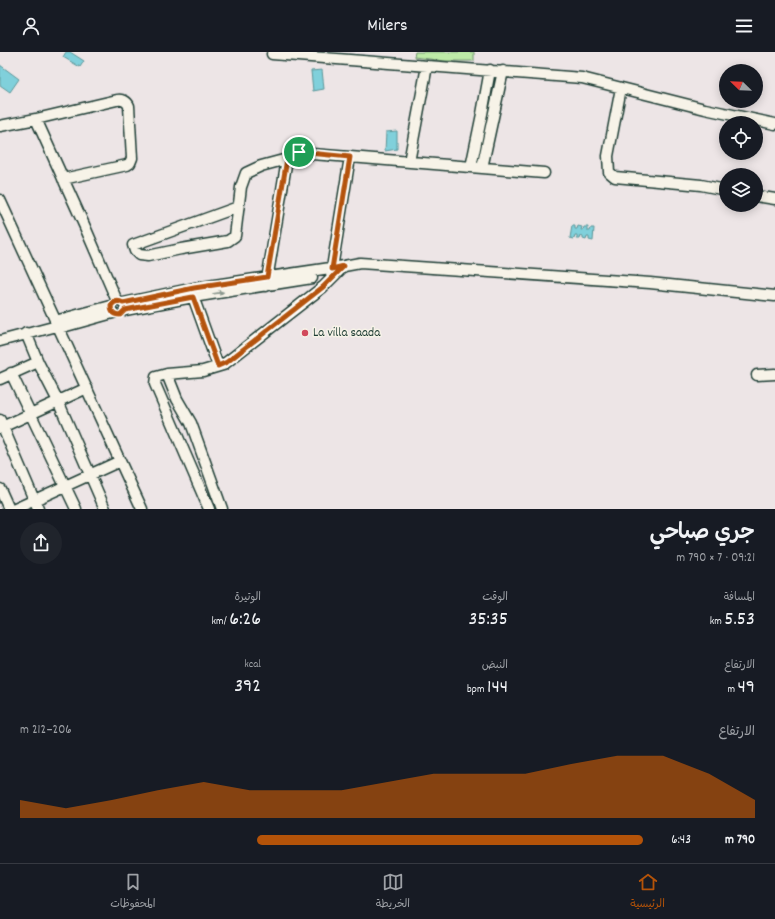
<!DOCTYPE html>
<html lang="ar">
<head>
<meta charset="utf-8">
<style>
	:root { --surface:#171b24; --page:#20242c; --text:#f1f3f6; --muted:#9ea1a6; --line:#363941; --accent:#b45309 }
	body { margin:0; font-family:Dekko,"Playpen Sans Arabic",sans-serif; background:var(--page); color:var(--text); direction:rtl; height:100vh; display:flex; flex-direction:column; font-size:15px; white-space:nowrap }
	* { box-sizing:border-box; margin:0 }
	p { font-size:13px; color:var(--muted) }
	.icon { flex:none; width:22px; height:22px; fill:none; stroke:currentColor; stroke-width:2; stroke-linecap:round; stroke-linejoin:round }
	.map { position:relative; height:457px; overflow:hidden; direction:ltr }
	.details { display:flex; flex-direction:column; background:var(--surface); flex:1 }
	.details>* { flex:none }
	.needle { width:26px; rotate:293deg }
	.controls { position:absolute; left:719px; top:12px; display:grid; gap:8px }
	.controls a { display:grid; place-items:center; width:44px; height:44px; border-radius:50%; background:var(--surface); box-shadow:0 2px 10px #0003; font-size:20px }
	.pin { position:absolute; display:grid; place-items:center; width:34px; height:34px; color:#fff; margin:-17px; border:2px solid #fff; border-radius:50%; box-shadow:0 1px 4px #0007 }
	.round { display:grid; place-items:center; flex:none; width:42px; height:42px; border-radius:21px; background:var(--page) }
	.head { display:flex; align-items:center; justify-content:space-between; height:68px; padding:0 20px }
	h1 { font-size:22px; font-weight:600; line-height:30px }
	.metrics { display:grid; grid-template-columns:repeat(3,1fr); gap:6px; height:68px; padding:4px 20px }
	.metrics div { display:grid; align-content:center }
	.metrics b { font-size:20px; font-weight:600 }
	.metrics small { font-size:11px; font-weight:400 }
	.metrics p { font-size:11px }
	.chart { height:112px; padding:8px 20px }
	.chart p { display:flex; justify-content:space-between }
	.chart svg { width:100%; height:72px; margin-top:4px; fill:var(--accent); opacity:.7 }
	ul { padding:0 20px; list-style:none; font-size:13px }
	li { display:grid; grid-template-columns:64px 48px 1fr; align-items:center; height:30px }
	li i { height:10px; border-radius:5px; background:var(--accent) }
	header { display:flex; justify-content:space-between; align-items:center; height:52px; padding:0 20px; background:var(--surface); font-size:18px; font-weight:600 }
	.tabs { display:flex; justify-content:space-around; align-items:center; height:56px; border-top:1px solid var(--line); background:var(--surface); font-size:11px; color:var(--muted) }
	.tabs a { display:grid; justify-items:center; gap:2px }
	.tabs .on { color:var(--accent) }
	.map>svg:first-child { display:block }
</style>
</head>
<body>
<header><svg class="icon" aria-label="menu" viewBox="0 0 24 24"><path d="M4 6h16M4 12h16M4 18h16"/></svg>Milers<svg class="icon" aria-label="person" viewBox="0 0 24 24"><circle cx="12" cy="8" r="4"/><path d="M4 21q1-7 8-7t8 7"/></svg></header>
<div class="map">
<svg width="775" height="457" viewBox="0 0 775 457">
	<rect width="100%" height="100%" fill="#ede5e6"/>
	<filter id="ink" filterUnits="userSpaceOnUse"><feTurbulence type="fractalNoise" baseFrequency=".025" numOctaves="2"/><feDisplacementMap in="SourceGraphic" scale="8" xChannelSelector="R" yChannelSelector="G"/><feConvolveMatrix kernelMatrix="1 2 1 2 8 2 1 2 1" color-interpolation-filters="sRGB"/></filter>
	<g filter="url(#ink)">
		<path fill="#bdeaa7" stroke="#6e946e" d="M415 0H474V9H445L414 5Z"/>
		<path fill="#80d0db" stroke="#599598" d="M66 0H70L84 9 80 15 63 5Z
			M0 13 19 27 10 40 0 33Z
			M322 18 324 37 313 39 311 19Z
			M397 79V97L385 99 386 80Z
			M572 174H575V177H577L578 174 582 175 581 178H583L584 175H588V179H590L591 176H594L593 189 589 188V185H587L586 188 583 187V185L581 184 580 187H577V184H575L574 187 570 186Z"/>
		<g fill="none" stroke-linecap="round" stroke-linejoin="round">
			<g stroke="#1f3d34" stroke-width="13">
				<path id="minor" d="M272 2 582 26 705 57 775 72
					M621 36 608 104 609 120 615 125 701 133 726 138
					M36 67 85 175 117 249
					M0 74 36 67 117 48C122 47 127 49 129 54L132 106 130 111 127 113 63 127
					M350 105 544 121
					M287 107 299 101 350 105 331 222
					M409 110 427 14
					M471 115 482 62 490 18
					M482 116 503 19
					M756 144 775 147
					M0 148 142 457
					M238 155 133 193 135 199 139 203 148 204 181 197 228 189 235 184 241 135 246 121 261 114 287 107 266 234
					M191 239 218 314
					M123 251 194 236 344 214
					M125 258 193 245 312 226
					M55 269 111 254
					M59 276 113 261
					M26 281 38 310 58 349 105 457
					M0 289 57 274
					M11 321 76 457
					M167 322 156 325 155 332 209 457
					M757 323 775 322
					M0 327 38 310
					M0 368 38 457
					M0 376 87 336
					M0 437 9 457
					M15 457 120 409
					M222 457 191 371 177 347 167 322 203 319 223 313 323 235 344 214 360 211 650 231 775 244"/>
			</g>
			<use href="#minor" stroke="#f7f3e8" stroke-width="10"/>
		</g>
		<defs><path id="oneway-solid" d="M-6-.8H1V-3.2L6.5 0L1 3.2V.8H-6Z"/></defs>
		<use fill="#8b988e" href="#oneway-solid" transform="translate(218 241) rotate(-9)"/>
	</g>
	<g fill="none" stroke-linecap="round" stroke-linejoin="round" filter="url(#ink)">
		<g stroke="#fff" stroke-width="8">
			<path id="route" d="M299 100 350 105 332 217 344 214 323 235 227 310 218 314 193 245 125 258 120 263C114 263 111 260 111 254 114 249 118 248 123 251L194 236 267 225 287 107Z"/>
		</g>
		<use href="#route" stroke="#b45309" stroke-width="5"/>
	</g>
	<circle fill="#d1495b" stroke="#f7f3e8" stroke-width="1.5" cx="305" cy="281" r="4"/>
	<g text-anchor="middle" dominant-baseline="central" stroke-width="3" stroke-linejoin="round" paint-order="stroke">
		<g font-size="13" fill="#1f3d34" stroke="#f7f3e8" text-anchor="start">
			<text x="313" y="281">La villa saada</text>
		</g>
	</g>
</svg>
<div class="controls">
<a><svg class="needle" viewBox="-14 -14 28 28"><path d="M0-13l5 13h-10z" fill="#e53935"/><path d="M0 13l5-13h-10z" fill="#9ea1a6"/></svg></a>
<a><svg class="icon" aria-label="locate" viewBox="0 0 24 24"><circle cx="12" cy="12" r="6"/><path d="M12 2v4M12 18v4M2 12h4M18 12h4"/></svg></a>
<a><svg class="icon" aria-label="layers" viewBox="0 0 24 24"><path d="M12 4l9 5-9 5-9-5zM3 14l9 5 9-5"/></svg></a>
</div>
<div class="pin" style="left:299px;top:100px;background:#1e9e55"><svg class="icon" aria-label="arrive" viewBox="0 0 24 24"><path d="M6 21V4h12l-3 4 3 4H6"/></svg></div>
</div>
<section class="details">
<div class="head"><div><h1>جري صباحي</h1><p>09:21 · 7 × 790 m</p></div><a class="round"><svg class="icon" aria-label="share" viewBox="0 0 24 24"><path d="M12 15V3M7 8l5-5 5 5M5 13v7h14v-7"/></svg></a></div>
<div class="metrics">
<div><p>المسافة</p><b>5.53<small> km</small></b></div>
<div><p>الوقت</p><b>35:35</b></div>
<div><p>الوتيرة</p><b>6:26<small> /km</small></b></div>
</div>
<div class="metrics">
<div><p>الارتفاع</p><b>49<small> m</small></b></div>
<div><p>النبض</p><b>144<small> bpm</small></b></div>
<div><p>kcal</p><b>392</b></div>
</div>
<div class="chart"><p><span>الارتفاع</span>206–212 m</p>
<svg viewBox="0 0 160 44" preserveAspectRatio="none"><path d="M0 44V33L10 38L20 33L30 27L40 22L50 27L60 27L70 27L80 22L90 17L100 17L110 17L120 11L130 6L140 6L150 17L160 33V44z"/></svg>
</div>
<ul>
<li><b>790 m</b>6:43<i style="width:62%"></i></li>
</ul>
</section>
<nav class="tabs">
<a class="on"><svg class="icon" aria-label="home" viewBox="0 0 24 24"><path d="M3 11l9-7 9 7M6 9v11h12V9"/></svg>الرئيسية</a>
<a><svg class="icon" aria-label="map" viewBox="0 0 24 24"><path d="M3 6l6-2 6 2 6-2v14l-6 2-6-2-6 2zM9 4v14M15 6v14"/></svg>الخريطة</a>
<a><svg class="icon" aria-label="saved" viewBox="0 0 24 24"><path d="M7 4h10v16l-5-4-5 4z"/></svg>المحفوظات</a>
</nav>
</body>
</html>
